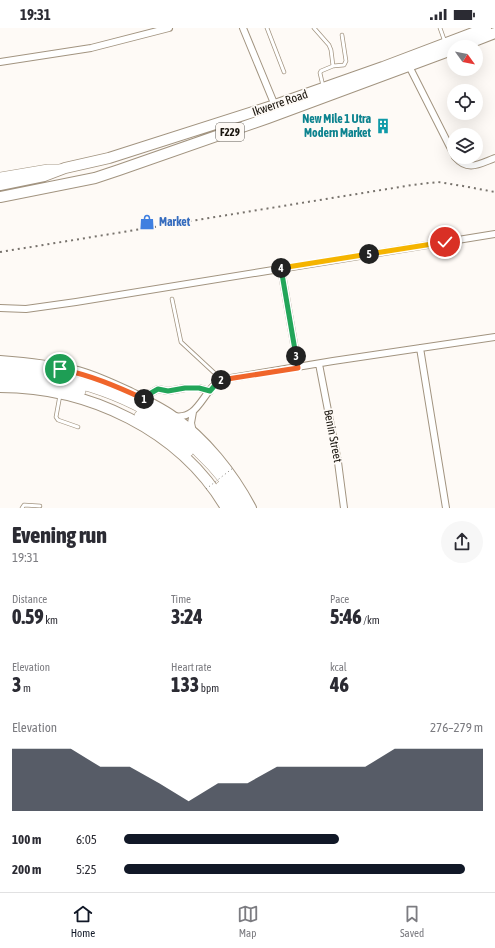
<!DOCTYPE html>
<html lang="en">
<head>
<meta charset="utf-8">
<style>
	:root { --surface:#fff; --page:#f7f7f7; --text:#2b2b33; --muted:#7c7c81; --line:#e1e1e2; --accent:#111827 }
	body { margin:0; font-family:"Asap Condensed",sans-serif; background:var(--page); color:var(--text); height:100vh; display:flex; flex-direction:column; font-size:15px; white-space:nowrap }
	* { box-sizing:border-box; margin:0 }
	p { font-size:13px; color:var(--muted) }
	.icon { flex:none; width:22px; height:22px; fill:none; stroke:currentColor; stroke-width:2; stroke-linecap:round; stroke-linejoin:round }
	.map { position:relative; height:480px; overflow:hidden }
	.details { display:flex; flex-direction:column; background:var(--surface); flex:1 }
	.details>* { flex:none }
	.needle { width:26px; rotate:123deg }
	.buttons { position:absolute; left:447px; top:12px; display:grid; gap:8px }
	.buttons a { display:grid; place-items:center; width:36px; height:36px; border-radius:50%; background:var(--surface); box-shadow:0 4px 16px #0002; font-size:20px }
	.pin { position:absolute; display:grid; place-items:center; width:34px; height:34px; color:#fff; margin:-17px; border:2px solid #fff; border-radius:50%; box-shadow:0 1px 4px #0007 }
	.km { position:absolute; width:20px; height:20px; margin:-10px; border-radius:50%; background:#222; color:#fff; font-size:11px; line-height:20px; text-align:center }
	.round { display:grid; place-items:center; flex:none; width:42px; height:42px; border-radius:21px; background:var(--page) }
	.headline { display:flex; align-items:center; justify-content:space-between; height:68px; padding:0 12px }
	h1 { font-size:22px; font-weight:800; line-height:30px }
	.metrics { display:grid; grid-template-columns:repeat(3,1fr); gap:6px; height:68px; padding:4px 12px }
	.metrics div { display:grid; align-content:center }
	.metrics b { font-size:20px; font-weight:800 }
	.metrics small { font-size:11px; font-weight:400 }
	.metrics p { font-size:11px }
	.chart { height:112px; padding:8px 12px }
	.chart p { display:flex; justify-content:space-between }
	.chart svg { width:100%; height:72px; margin-top:4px; fill:var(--accent); opacity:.7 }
	ul { padding:0 12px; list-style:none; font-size:13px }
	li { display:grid; grid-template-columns:64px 48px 1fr; align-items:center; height:30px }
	li i { height:10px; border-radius:5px; background:var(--accent) }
	.status { display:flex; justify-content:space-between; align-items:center; height:28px; padding:0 20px; background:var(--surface); direction:ltr }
	.status svg { height:11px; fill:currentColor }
	.dock { display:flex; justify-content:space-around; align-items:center; height:56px; border-top:1px solid var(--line); background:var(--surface); font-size:11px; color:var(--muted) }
	.dock a { display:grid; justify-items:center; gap:2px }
	.dock .active { color:var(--accent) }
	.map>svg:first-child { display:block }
</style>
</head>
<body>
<div class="status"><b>19:31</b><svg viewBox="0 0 49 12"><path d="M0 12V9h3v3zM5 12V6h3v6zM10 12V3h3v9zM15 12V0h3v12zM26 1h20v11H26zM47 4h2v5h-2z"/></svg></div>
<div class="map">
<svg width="495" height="480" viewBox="0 0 495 480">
	<rect width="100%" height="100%" fill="#fefaf6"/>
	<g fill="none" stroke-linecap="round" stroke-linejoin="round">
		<g stroke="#a29480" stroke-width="4.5">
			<path id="lane" d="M267 0 284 44
				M314 0 329 17 331 22 333 38 321 43 320 45 323 58
				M440 0 445 14
				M333 38 344 37 346 33 342 7
				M172 271 181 314 222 352
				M60 367 56 389 58 392 78 399
				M22 480 24 477 40 478"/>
		</g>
		<g stroke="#a29480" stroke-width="8">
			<path id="street" d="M243 0 276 80
				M0 34 91 20 169 0
				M409 38 454 127
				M455 129C468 144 479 136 495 130
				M281 240 298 339
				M0 280 26 281 76 274 495 206
				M420 320 446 480
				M319 336 338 434 344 480
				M146 373 151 365 158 361 168 363 185 360H199L210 363
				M174 388C201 393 203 357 225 351L333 333 495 309
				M193 404 191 395 193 384"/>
		</g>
		<g stroke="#a29480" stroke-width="10">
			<path id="secondary" d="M0 149 48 141H60"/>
		</g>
		<g stroke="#a29480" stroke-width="12">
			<path id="primary" d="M459 19 495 5
				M0 157 44 148 65 140 109 130 275 77 383 39 486 0
				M0 169 95 150 119 142 268 90 454 21
				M0 333C26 335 53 338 78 344 96 349 113 357 130 365 144 372 159 379 172 388 205 410 233 446 251 480
				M0 359C89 359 180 402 226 480"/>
		</g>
		<g stroke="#a29480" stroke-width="12">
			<path id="highway" d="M0 342C61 346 124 363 174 400 183 407 192 416 200 425 217 441 232 460 243 480
				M0 351 33 353 80 363
				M140 388 170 407 188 423
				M221 459 234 480"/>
		</g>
		<use href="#lane" stroke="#fff" stroke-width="3"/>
		<use href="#street" stroke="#fff" stroke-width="6"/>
		<use href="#secondary" stroke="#fff" stroke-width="9"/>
		<use href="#primary" stroke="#fff" stroke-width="10"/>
		<use href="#highway" stroke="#fff" stroke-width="11"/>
		<path stroke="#78736d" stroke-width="2" stroke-dasharray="2 4" stroke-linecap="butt" d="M0 224 412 157 438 154 463 158 495 164"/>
		<path stroke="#837f79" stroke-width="1" stroke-dasharray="1 3" stroke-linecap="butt" d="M206 461 233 440"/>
	</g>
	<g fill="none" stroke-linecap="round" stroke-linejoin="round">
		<g stroke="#fff" stroke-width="8">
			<path id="split-1" d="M60 341C90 347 116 358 144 371"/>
		</g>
		<g stroke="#fff" stroke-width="8">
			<path id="split-2" d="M144 371 146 373 151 365 158 361 168 363 185 360H199L210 363 217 355 221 352"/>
		</g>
		<g stroke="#fff" stroke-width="8">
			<path id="split-3" d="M221 352 298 340 296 328"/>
		</g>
		<g stroke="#fff" stroke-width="8">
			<path id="split-4" d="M281 240 296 328"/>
		</g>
		<g stroke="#fff" stroke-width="8">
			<path id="split-5" d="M281 240 369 226"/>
		</g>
		<g stroke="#fff" stroke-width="8">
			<path id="split-6" d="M369 226 445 214"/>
		</g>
		<use href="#split-1" stroke="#f0652b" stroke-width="5"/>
		<use href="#split-2" stroke="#22a559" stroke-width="5"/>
		<use href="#split-3" stroke="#f0652b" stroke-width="5"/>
		<use href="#split-4" stroke="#22a559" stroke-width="5"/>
		<use href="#split-5" stroke="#f5b400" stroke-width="5"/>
		<use href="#split-6" stroke="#f5b400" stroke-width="5"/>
	</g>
	<defs>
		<g id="building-bare" transform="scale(1.2)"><path d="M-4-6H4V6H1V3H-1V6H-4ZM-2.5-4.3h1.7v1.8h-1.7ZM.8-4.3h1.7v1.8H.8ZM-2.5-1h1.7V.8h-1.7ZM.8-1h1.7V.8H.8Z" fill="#0f9aa8" stroke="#fefaf6" stroke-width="2.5" paint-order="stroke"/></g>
		<g id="shop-bare" transform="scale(1.2)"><path d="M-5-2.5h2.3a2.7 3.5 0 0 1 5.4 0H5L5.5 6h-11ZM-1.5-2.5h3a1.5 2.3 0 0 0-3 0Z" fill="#3f7fe0" stroke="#fefaf6" stroke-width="2.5" paint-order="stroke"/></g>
	</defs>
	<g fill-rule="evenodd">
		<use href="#building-bare" x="383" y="98"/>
		<use href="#shop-bare" x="147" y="194"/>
	</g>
	<g text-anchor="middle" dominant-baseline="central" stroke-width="3.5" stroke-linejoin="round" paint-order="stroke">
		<rect fill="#fefaf6" stroke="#5e5a54" stroke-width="1" x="216" y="95" width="28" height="18" rx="3"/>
		<g font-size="11" font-weight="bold" fill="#1a150e">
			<text x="230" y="104">F229</text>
		</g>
		<g font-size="12" fill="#1a150e" stroke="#fefaf6">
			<text transform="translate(280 75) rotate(-19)">Ikwerre Road</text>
			<text transform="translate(333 408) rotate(79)">Benin Street</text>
		</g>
		<g font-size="12" font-weight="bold" fill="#0d838f" stroke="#fefaf6" text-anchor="end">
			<text x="371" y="91">New Mile 1 Utra<tspan x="371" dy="14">Modern Market</tspan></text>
		</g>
		<g font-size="12" font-weight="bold" fill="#366cbe" stroke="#fefaf6" text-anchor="start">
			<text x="159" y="194">Market</text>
		</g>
	</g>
</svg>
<div class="buttons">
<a><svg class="needle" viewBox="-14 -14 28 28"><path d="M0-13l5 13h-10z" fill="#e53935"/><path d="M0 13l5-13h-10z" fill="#7c7c81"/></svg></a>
<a><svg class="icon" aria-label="locate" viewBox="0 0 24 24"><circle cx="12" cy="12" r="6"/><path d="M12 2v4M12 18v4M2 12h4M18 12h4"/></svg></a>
<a><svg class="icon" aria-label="layers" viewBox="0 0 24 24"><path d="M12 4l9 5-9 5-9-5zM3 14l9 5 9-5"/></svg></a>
</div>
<div class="pin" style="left:60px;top:341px;background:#1e9e55"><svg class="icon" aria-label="arrive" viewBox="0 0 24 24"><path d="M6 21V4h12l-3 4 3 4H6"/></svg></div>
<div class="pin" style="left:445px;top:214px;background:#d93025"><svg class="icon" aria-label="check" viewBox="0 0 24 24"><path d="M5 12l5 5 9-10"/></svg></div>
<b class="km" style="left:144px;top:371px">1</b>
<b class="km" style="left:221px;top:352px">2</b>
<b class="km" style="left:296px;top:328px">3</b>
<b class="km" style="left:281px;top:240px">4</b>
<b class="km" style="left:369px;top:226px">5</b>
</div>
<section class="details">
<div class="headline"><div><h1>Evening run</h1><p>19:31</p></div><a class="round"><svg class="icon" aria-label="share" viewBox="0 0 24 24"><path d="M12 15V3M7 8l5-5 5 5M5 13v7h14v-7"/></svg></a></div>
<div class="metrics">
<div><p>Distance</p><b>0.59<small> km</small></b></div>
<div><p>Time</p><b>3:24</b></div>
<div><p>Pace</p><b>5:46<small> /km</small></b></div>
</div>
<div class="metrics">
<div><p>Elevation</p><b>3<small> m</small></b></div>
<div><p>Heart rate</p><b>133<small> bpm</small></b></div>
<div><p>kcal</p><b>46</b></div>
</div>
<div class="chart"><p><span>Elevation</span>276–279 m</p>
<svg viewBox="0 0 160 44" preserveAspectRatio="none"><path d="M0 44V6L10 6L20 6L30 17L40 17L50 27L60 38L70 27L80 27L90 17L100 17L110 17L120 17L130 6L140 6L150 6L160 6V44z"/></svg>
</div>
<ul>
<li><b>100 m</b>6:05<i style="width:60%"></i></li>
<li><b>200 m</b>5:25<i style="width:95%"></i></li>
</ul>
</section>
<nav class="dock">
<a class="active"><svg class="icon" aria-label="home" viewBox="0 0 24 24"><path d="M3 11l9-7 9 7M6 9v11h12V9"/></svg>Home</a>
<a><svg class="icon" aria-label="map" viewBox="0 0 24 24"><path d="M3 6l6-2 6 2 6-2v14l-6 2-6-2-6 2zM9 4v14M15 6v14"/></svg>Map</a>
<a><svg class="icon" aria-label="saved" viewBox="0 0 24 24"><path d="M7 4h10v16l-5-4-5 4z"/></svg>Saved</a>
</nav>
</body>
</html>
